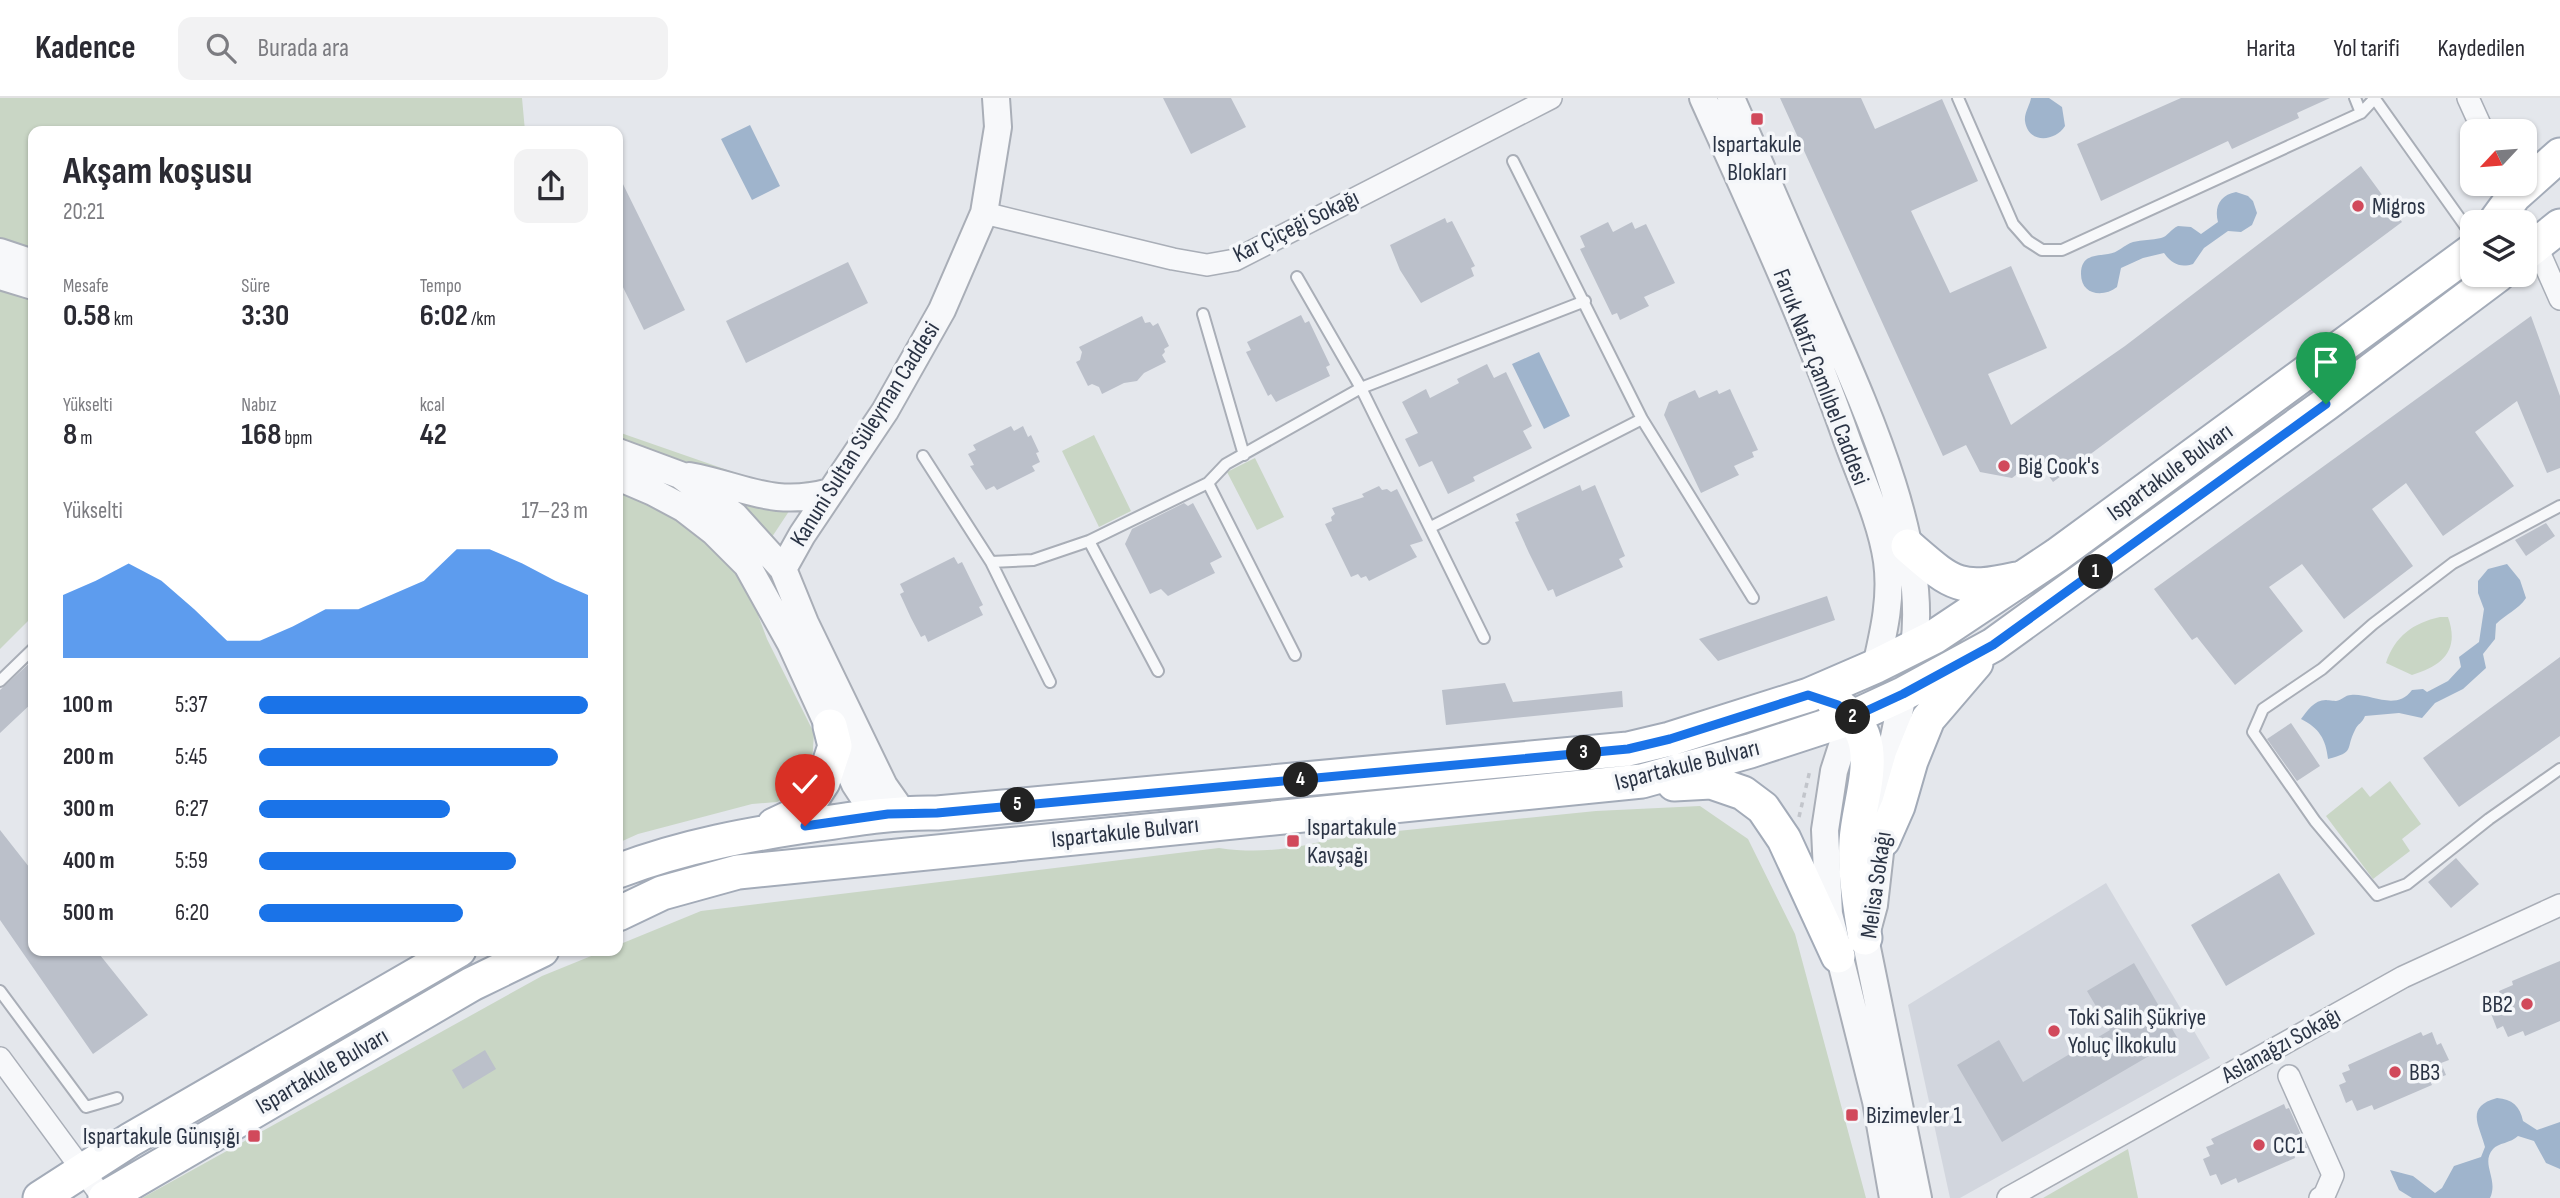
<!DOCTYPE html>
<html lang="tr">
<head>
<meta charset="utf-8">
<style>
	:root { --surface:#fff; --page:#f2f2f3; --text:#2b2b33; --muted:#7c7c81; --line:#e1e1e2; --accent:#1a73e8 }
	body { margin:0; font-family:"Sofia Sans Condensed",sans-serif; background:var(--page); color:var(--text); height:100vh; display:flex; flex-direction:column; font-size:26px; white-space:nowrap }
	* { box-sizing:border-box; margin:0 }
	p { font-size:23px; color:var(--muted) }
	.icon { flex:none; width:38px; height:38px; fill:none; stroke:currentColor; stroke-width:2; stroke-linecap:round; stroke-linejoin:round }
	.map { position:relative; flex:1; overflow:hidden }
	.panel { position:absolute; left:28px; top:28px; width:595px; height:830px; display:flex; flex-direction:column; background:var(--surface); border-radius:14px; box-shadow:0 2px 5px #0004 }
	.panel>* { flex:none }
	.needle { width:46px; rotate:244deg }
	.tools { position:absolute; left:2460px; top:21px; display:grid; gap:14px }
	.tools a { display:grid; place-items:center; width:77px; height:77px; border-radius:14px; background:var(--surface); box-shadow:0 2px 5px #0004; font-size:35px }
	.pin { position:absolute; display:grid; place-items:center; width:60px; height:60px; color:#fff; margin:-72px -30px; border-radius:50% 50% 50% 0; rotate:-45deg; box-shadow:0 0 7px #0007 }
	.pin .icon { rotate:45deg }
	.km { position:absolute; width:35px; height:35px; margin:-18px; border-radius:50%; background:#222; color:#fff; font-size:19px; line-height:35px; text-align:center }
	.round { display:grid; place-items:center; flex:none; width:74px; height:74px; border-radius:14px; background:var(--page) }
	.head { display:flex; align-items:center; justify-content:space-between; height:119px; padding:0 35px }
	h1 { font-size:38px; font-weight:700; line-height:52px }
	.stats { display:grid; grid-template-columns:repeat(3,1fr); gap:10px; height:119px; padding:7px 35px }
	.stats div { display:grid; align-content:center }
	.stats b { font-size:30px; font-weight:700 }
	.stats small { font-size:19px; font-weight:400 }
	.stats p { font-size:19px }
	.chart { height:196px; padding:14px 35px }
	.chart p { display:flex; justify-content:space-between }
	.chart svg { width:100%; height:126px; margin-top:7px; fill:var(--accent); opacity:.7 }
	ul { padding:0 35px; list-style:none; font-size:23px }
	li { display:grid; grid-template-columns:112px 84px 1fr; align-items:center; height:52px }
	li i { height:18px; border-radius:9px; background:var(--accent) }
	header { display:flex; align-items:center; gap:42px; box-sizing:border-box; height:98px; padding:0 35px; background:var(--surface); border-bottom:2px solid var(--line) }
	header strong { font-size:33px }
	nav { display:flex; gap:38px; margin-inline-start:auto; font-size:24px }
	.search { width:490px; height:63px; background:var(--page); display:flex; align-items:center; gap:18px; box-sizing:border-box; padding:0 24px; border-radius:14px; color:var(--muted); font-size:26px }
	.map>svg:first-child { display:block }
</style>
</head>
<body>
<header>
<strong>Kadence</strong>
<div class="search"><svg class="icon" aria-label="search" viewBox="0 0 24 24"><circle cx="10" cy="10" r="6"/><path d="M15 15l6 6"/></svg>Burada ara</div>
<nav><a>Harita</a><a>Yol tarifi</a><a>Kaydedilen</a></nav>
</header>
<div class="map">
<svg width="2560" height="1100" viewBox="0 0 2560 1100">
	<rect width="100%" height="100%" fill="#e4e7ec"/>
	<path fill="#d2d6de" d="M2106 785 2210 960 1960 1100H1950L1908 907Z"/>
	<path fill="#c9d6c5" d="M0 0H522L525 33H33V518L0 551Z
		M618 334 756 382 784 388 809 383 768 445 759 482 758 517 767 541 814 635 812 665 801 691 777 704 752 706 638 736 618 745Z
		M1094 337 1131 413 1099 429 1062 353Z
		M1255 360 1284 419 1257 432 1227 374Z
		M2440 519H2448C2460 553 2442 568 2412 577L2386 565C2395 538 2413 525 2440 519Z
		M2390 683 2421 726 2402 741 2410 753 2373 781 2326 718 2362 689 2370 699Z
		M1700 708 1748 741 1795 836 1866 1100H142L542 878 606 852H618V847L701 813 1219 750C1260 756 1298 751 1338 739L1596 713Z
		M2128 1051 2138 1100H2043Z"/>
	<path fill="#9fb4cc" d="M2031 0H2049L2062 9 2065 28C2055 44 2028 46 2025 23 2024 15 2030 7 2031 0Z
		M750 27 780 88 752 102 721 41Z
		M2236 94 2248 98 2253 103 2257 115 2252 127 2241 134 2228 133 2204 150 2193 166C2180 170 2172 166 2164 155L2143 160 2121 170 2117 189C2103 200 2081 197 2081 176 2081 157 2095 158 2108 156 2118 155 2124 147 2133 144 2142 142 2152 142 2161 140 2167 139 2171 131 2178 128L2191 129 2201 136 2218 124C2214 109 2220 97 2236 94Z
		M1539 254 1570 318 1544 331 1512 266Z
		M2507 466 2520 482 2526 500C2518 512 2506 516 2496 526L2495 541 2483 556 2486 570 2463 591 2435 605 2422 620 2399 615 2365 618C2362 626 2358 625 2355 632 2345 651 2356 654 2328 661 2326 641 2319 630 2301 621 2307 613 2314 602 2326 602 2326 602 2335 603 2336 603 2342 602 2345 597 2351 597 2371 595 2396 614 2412 592L2423 591 2427 594 2448 583 2461 569 2459 559 2479 544 2484 511 2478 495V483L2488 471Z
		M2497 1000C2512 1001 2520 1008 2523 1023L2537 1032 2560 1024V1071L2546 1065 2534 1043 2518 1038C2511 1045 2498 1045 2493 1051 2480 1066 2499 1081 2490 1100H2412L2399 1092 2390 1072 2413 1078 2435 1095 2442 1090 2454 1068 2481 1059 2485 1049C2480 1028 2464 1009 2497 1000Z"/>
	<path fill="#bbc0ca" d="M1163 0H1231L1246 29 1191 56Z
		M1780 0H1861L1875 31 1942 1 1978 83 1911 113 1950 195 2011 168 2047 250 1988 276 2011 327 2125 248 2361 68 2402 124 2053 384 2037 361 2012 380 1980 374 1966 347 1943 358Z
		M2181 0H2330L2297 15 2299 20 2232 51 2228 43 2101 103 2077 46Z
		M618 76 685 212 644 232 618 179Z
		M1445 120 1447 125 1452 123 1475 168 1471 170 1474 178 1421 205 1400 172 1390 147Z
		M1608 124 1613 134 1632 124 1635 131 1646 126 1675 185 1644 199 1649 208 1620 222 1617 215 1612 217 1580 151 1585 149 1580 138Z
		M848 164 868 205 746 265 726 223Z
		M1301 217 1305 225 1309 223 1330 267 1326 269 1330 278 1276 304 1271 296 1268 298 1246 254 1251 252 1247 244Z
		M1142 218 1145 225 1150 224 1153 228 1158 225 1169 248 1164 251 1165 254 1162 257 1166 264 1144 275 1137 283 1124 285 1102 296 1099 289 1092 286 1088 288 1076 264 1080 262 1082 254 1079 249Z
		M2531 218 2560 298V370L2547 375 2517 303 2475 334 2514 388 2443 438 2406 385 2372 411 2413 468 2344 521 2302 466 2269 489 2303 533 2235 587 2197 539 2192 542 2154 491Z
		M1487 266 1494 280 1506 274 1532 328 1523 333 1532 350 1473 379 1475 383 1448 396 1432 363 1419 369 1405 341 1418 335 1402 304 1426 291 1430 300 1459 285 1457 281Z
		M1730 291 1758 352 1752 354 1754 359 1734 368 1739 377 1701 395 1664 317 1669 304 1695 292 1699 300 1717 292 1719 296Z
		M1011 328 1014 333 1023 328 1028 339 1031 337 1039 354 1036 355 1040 364 1032 368 1035 373 997 392 994 388 986 392 970 368 974 367 968 356 976 352 973 347Z
		M1580 387 1582 393 1595 387 1625 458 1619 461 1623 469 1556 499 1553 491 1548 493 1529 455 1515 424 1519 423 1516 416Z
		M1379 388 1382 392 1387 391 1391 394 1397 391 1423 443 1410 447 1417 459 1369 483 1366 478 1361 480 1358 476 1351 479 1325 426 1332 423 1331 419 1335 416 1332 410 1364 399 1362 396Z
		M1184 405 1188 408 1193 405 1222 459 1210 465 1215 475 1168 498 1161 491 1150 496 1125 446 1132 431Z
		M2546 425 2555 438 2526 458 2515 442Z
		M954 459 958 466 962 464 983 507 979 509 983 517 928 544 925 537 921 539 911 520 900 496 904 494 900 486Z
		M1827 498 1835 522 1718 563 1699 541Z
		M2560 559V638L2459 709 2423 660Z
		M33 562V604L0 635V592Z
		M1505 585 1513 604 1622 593 1623 609 1446 627 1442 592Z
		M2291 625 2320 668 2297 683 2267 641Z
		M0 732 33 774V852H96L148 917 93 956 0 822Z
		M2456 760 2479 786 2451 810 2428 784Z
		M2279 775 2315 836 2226 888 2191 827Z
		M2560 863V923L2525 938 2523 933 2508 939 2503 928 2497 931 2490 913 2497 910 2493 901 2501 898 2499 893 2513 887 2512 883Z
		M2134 865 2178 941 2002 1044 1957 967 1999 942 2023 984 2110 932 2087 893Z
		M2421 934 2423 938 2432 934 2437 947 2441 945 2449 962 2441 965 2446 977 2430 983 2432 987 2374 1012 2372 1007 2357 1013 2352 1002 2346 1005 2339 987 2346 984 2342 975 2350 972 2348 967Z
		M485 952 496 971 463 991 452 972Z
		M2284 1006 2286 1011 2289 1010 2307 1050 2294 1056 2295 1060 2238 1085 2236 1080 2221 1087 2216 1076 2210 1078 2203 1061 2210 1058 2206 1049 2214 1046 2211 1041Z"/>
	<g fill="none" stroke-linecap="round" stroke-linejoin="round">
		<g stroke="#a9aeb7" stroke-width="14">
			<path id="service" d="M1958 0 2013 126 2028 143 2042 152H2062L2361 15 2375 0
				M2355 0 2361 15
				M2375 1 2473 139
				M1513 63 1642 321 1753 500
				M1297 179 1361 290 1484 540
				M1203 216 1244 357
				M923 358 991 464 1050 584
				M2560 408 2453 465 2373 526 2322 571 2263 611 2253 634 2315 723 2377 797 2407 786 2489 721 2560 671
				M1431 429 1642 321
				M1089 443 1158 573
				M991 464 1033 462 1089 443 1208 385
				M1295 557 1208 385 1226 366 1361 290 1585 203
				M0 583 33 551
				M0 893 86 1009 117 1000"/>
		</g>
		<g stroke="#a9aeb7" stroke-width="24">
			<path id="minor" d="M2468 0 2483 33
				M984 115 1173 161 1207 167 1235 162 1551 0
				M2536 147 2560 201
				M0 960 103 1100
				M2289 978 2333 1077 2324 1098 2320 1100
				M2008 1100 2403 879 2560 807"/>
		</g>
		<g stroke="#a9aeb7" stroke-width="30">
			<path id="tertiary" d="M1703 0C1754 113 1806 225 1847 342 1861 381 1881 422 1887 463 1892 499 1884 533 1876 568
				M1731 0C1761 68 1790 136 1820 205 1862 301 1929 443 1914 548
				M0 154 33 165
				M0 178 33 188
				M618 354 680 377 735 418 783 471 805 525 884 688 903 715
				M689 378C744 388 772 410 830 394
				M618 379 653 394 683 410 714 434 747 467 791 546 855 686 876 718
				M783 471 802 437 885 313 942 212 984 115 998 29 996 0
				M1903 596 1892 649 1874 807 1865 840 1918 1100
				M1851 620 1834 673 1825 732 1829 816 1876 1003 1893 1100"/>
		</g>
		<g stroke="#a3abb8" stroke-width="37">
			<path id="primary" d="M2495 124 2514 98 2560 57
				M2525 156 2560 128
				M1908 448C1952 486 1958 494 2016 481
				M1834 605C1890 637 1859 695 1856 743 1854 775 1860 809 1865 840
				M1674 686 1711 684 1743 695 1763 710 1784 741 1838 858
				M774 727 804 713 823 684 835 648 830 628
				M1883 742 1898 708 1911 663 1928 621 1976 565
				M618 773C684 748 750 736 820 726 859 720 897 714 937 715L1628 651 1670 641 1809 597 1876 568 1934 539 2057 457 2473 152
				M618 816 662 795 738 774 1642 683 1750 653 1851 620 1903 596 1993 547 2326 306 2498 177
				M40 1100 130 1042 459 852
				M105 1100 472 886 542 852"/>
		</g>
		<path stroke="#c2c5cb" stroke-width="3.5" stroke-dasharray="5 5" stroke-linecap="butt" d="M1799 719 1810 672"/>
		<use href="#service" stroke="#f7f8fa" stroke-width="10"/>
		<use href="#minor" stroke="#f7f8fa" stroke-width="21"/>
		<use href="#tertiary" stroke="#f7f8fa" stroke-width="26"/>
		<use href="#primary" stroke="#fff" stroke-width="33"/>
	</g>
	<g fill="none" stroke-linecap="round" stroke-linejoin="round">
		<g stroke="#fff" stroke-width="14">
			<path id="route" d="M805 728 888 716 937 715 1628 651 1670 641 1808 597 1838 607 1851 620 1903 596 1993 547 2326 306"/>
		</g>
		<use href="#route" stroke="#1a73e8" stroke-width="9"/>
	</g>
	<g fill="#d1495b" stroke="#f4f6f9" stroke-width="2.5">
		<rect x="1750" y="14" width="14" height="14" rx="3.5"/>
		<circle cx="2358" cy="108" r="7"/>
		<circle cx="2004" cy="368" r="7"/>
		<rect x="1286" y="736" width="14" height="14" rx="3.5"/>
		<circle cx="2527" cy="906" r="7"/>
		<circle cx="2054" cy="933" r="7"/>
		<circle cx="2395" cy="974" r="7"/>
		<rect x="1845" y="1010" width="14" height="14" rx="3.5"/>
		<rect x="247" y="1031" width="14" height="14" rx="3.5"/>
		<circle cx="2259" cy="1047" r="7"/>
	</g>
	<g text-anchor="middle" dominant-baseline="central" stroke-width="7" stroke-linejoin="round" paint-order="stroke">
		<g font-size="24" fill="#2b3445" stroke="#f4f6f9" text-anchor="start">
			<text x="1757" y="46" text-anchor="middle">Ispartakule<tspan x="1757" dy="28">Blokları</tspan></text>
			<text x="2372" y="108">Migros</text>
			<text x="2018" y="368">Big Cook's</text>
			<text x="1307" y="729">Ispartakule<tspan x="1307" dy="28">Kavşağı</tspan></text>
			<text x="2513" y="906" text-anchor="end">BB2</text>
			<text x="2068" y="919">Toki Salih Şükriye<tspan x="2068" dy="28">Yoluç İlkokulu</tspan></text>
			<text x="2409" y="974">BB3</text>
			<text x="1866" y="1017">Bizimevler 1</text>
			<text x="240" y="1038" text-anchor="end">Ispartakule Günışığı</text>
			<text x="2273" y="1047">CC1</text>
		</g>
		<g font-size="24" fill="#2b3445" stroke="#f4f6f9">
			<text transform="translate(1296 128) rotate(-26)">Kar Çiçeği Sokağı</text>
			<text transform="translate(1821 279) rotate(69)">Faruk Nafız Çamlıbel Caddesi</text>
			<text transform="translate(865 336) rotate(-58)">Kanuni Sultan Süleyman Caddesi</text>
			<text transform="translate(2170 374) rotate(-36)">Ispartakule Bulvarı</text>
			<text transform="translate(1687 667) rotate(-14)">Ispartakule Bulvarı</text>
			<text transform="translate(1125 734) rotate(-6)">Ispartakule Bulvarı</text>
			<text transform="translate(1876 787) rotate(-82)">Melisa Sokağı</text>
			<text transform="translate(2281 947) rotate(-29)">Aslanağzı Sokağı</text>
			<text transform="translate(322 973) rotate(-30)">Ispartakule Bulvarı</text>
		</g>
	</g>
</svg>
<div class="tools">
<a><svg class="needle" viewBox="-14 -14 28 28"><path d="M0-13l5 13h-10z" fill="#e53935"/><path d="M0 13l5-13h-10z" fill="#7c7c81"/></svg></a>
<a><svg class="icon" aria-label="layers" viewBox="0 0 24 24"><path d="M12 4l9 5-9 5-9-5zM3 14l9 5 9-5"/></svg></a>
</div>
<div class="pin" style="left:2326px;top:306px;background:#1e9e55"><svg class="icon" aria-label="arrive" viewBox="0 0 24 24"><path d="M6 21V4h12l-3 4 3 4H6"/></svg></div>
<div class="pin" style="left:805px;top:728px;background:#d93025"><svg class="icon" aria-label="check" viewBox="0 0 24 24"><path d="M5 12l5 5 9-10"/></svg></div>
<b class="km" style="left:2096px;top:474px">1</b>
<b class="km" style="left:1853px;top:619px">2</b>
<b class="km" style="left:1584px;top:655px">3</b>
<b class="km" style="left:1301px;top:682px">4</b>
<b class="km" style="left:1018px;top:707px">5</b>
<section class="panel">
<div class="head"><div><h1>Akşam koşusu</h1><p>20:21</p></div><a class="round"><svg class="icon" aria-label="share" viewBox="0 0 24 24"><path d="M12 15V3M7 8l5-5 5 5M5 13v7h14v-7"/></svg></a></div>
<div class="stats">
<div><p>Mesafe</p><b>0.58<small> km</small></b></div>
<div><p>Süre</p><b>3:30</b></div>
<div><p>Tempo</p><b>6:02<small> /km</small></b></div>
</div>
<div class="stats">
<div><p>Yükselti</p><b>8<small> m</small></b></div>
<div><p>Nabız</p><b>168<small> bpm</small></b></div>
<div><p>kcal</p><b>42</b></div>
</div>
<div class="chart"><p><span>Yükselti</span>17–23 m</p>
<svg viewBox="0 0 160 44" preserveAspectRatio="none"><path d="M0 44V22L10 17L20 11L30 17L40 27L50 38L60 38L70 33L80 27L90 27L100 22L110 17L120 6L130 6L140 11L150 17L160 22V44z"/></svg>
</div>
<ul>
<li><b>100 m</b>5:37<i style="width:100%"></i></li>
<li><b>200 m</b>5:45<i style="width:91%"></i></li>
<li><b>300 m</b>6:27<i style="width:58%"></i></li>
<li><b>400 m</b>5:59<i style="width:78%"></i></li>
<li><b>500 m</b>6:20<i style="width:62%"></i></li>
</ul>
</section>
</div>
</body>
</html>
